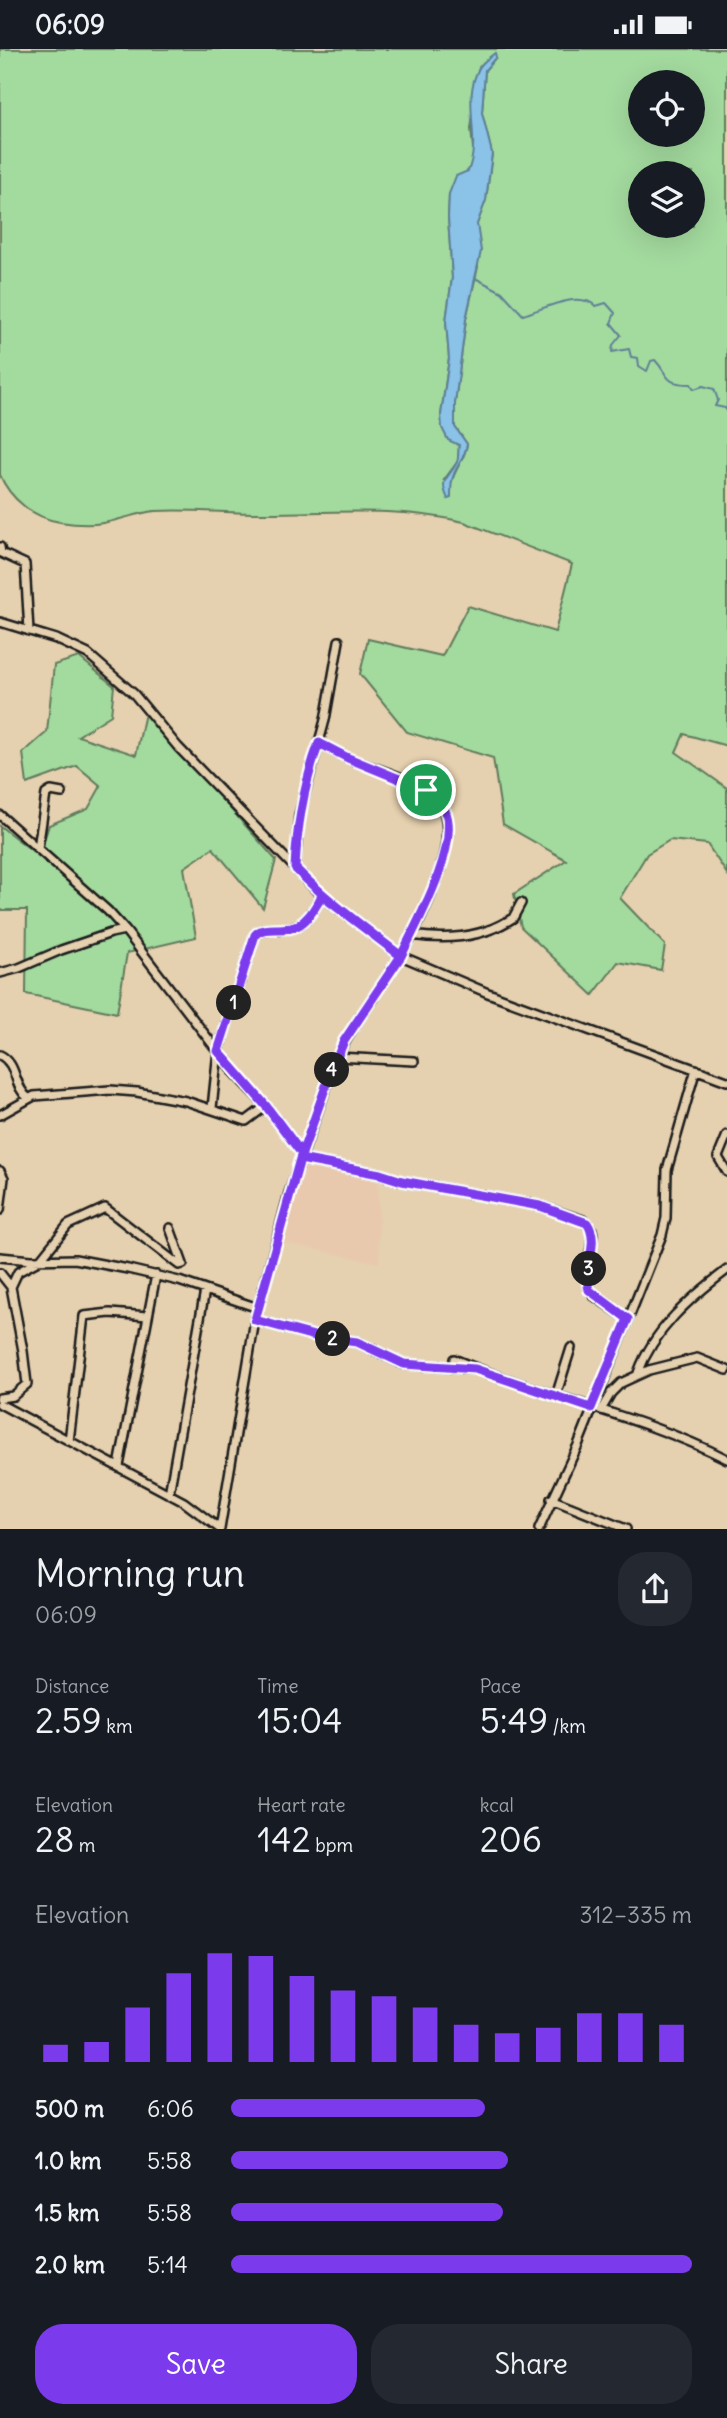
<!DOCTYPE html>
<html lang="en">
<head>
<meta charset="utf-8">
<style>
	:root { --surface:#171b24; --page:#242831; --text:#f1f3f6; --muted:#9ea1a6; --accent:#7c3aed }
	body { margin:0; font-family:Delius,sans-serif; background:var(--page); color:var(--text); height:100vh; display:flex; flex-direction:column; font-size:26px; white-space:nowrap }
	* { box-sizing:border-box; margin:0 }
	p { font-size:23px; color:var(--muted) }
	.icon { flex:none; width:38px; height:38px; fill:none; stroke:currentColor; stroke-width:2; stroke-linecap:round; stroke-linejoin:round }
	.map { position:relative; height:1480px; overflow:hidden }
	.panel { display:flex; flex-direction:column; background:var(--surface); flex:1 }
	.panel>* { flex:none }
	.tools { position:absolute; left:628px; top:21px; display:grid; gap:14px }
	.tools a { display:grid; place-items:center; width:77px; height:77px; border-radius:50%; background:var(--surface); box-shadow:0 7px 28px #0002; font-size:35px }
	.pin { position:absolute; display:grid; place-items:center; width:60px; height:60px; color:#fff; margin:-30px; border:4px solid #fff; border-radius:50%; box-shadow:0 2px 7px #0007 }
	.km { position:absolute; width:35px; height:35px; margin:-18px; border-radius:50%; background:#222; color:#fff; font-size:19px; line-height:35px; text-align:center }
	.round { display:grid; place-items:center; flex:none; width:74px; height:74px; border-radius:28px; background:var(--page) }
	.overview { display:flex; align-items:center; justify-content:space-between; height:119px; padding:0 35px }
	h1 { font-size:38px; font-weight:600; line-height:52px }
	.stats { display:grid; grid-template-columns:repeat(3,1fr); gap:10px; height:119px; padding:7px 35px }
	.stats div { display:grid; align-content:center }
	.stats b { font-size:35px; font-weight:600 }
	.stats small { font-size:19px; font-weight:400 }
	.stats p { font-size:19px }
	.chart { height:196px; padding:14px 35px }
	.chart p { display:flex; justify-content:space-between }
	.chart svg { width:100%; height:126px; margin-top:7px; stroke:var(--accent); stroke-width:6 }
	.button { display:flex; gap:14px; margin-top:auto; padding:14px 35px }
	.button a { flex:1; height:80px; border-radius:28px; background:var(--accent); color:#fff; font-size:28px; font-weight:600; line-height:80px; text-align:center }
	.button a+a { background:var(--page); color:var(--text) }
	ul { padding:0 35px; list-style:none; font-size:23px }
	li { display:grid; grid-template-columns:112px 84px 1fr; align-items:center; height:52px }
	li i { height:18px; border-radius:9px; background:var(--accent) }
	.status { display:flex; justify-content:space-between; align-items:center; height:49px; padding:0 35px; background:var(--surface); direction:ltr }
	.status svg { height:19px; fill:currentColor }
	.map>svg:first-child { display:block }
</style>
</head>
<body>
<div class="status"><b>06:09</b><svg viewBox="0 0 49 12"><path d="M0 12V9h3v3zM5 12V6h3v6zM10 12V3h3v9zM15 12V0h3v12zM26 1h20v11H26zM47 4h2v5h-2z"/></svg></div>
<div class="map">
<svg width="727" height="1480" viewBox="0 0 727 1480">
	<rect width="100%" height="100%" fill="#e5d0af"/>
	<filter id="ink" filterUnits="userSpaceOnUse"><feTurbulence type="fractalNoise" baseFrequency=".0143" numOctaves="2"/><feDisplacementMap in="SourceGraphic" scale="14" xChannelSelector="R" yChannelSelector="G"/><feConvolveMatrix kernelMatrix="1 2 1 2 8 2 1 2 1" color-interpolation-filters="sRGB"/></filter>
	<g filter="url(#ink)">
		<path fill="#e9c9ae" d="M305 1112 378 1128 379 1214 283 1193Z"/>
		<path fill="#a3da9e" stroke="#607b5d" stroke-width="2" fill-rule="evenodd" d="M0 0H727V697L684 685 676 703 727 739V825L707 795 670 791 647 805 620 849 665 896 661 921 618 913 593 946 521 878 514 845 566 811 503 775 493 709 407 683 360 625 368 590 442 607 468 557 555 583 572 515 464 473C397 457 329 464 261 464 226 464 191 460 155 462 137 464 120 471 103 474 90 476 73 475 60 473 34 469 10 450 0 426ZM496 8 485 21 482 64 492 105 486 151 477 175 478 218 466 270 455 354V378L467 395C465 410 456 418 452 432L444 431 458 412 459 396 448 390 441 366 449 309 446 272 452 229 448 168 449 145 468 122 474 109 471 80 479 18ZM640 33H693V86H640ZM640 124H693V177H640Z
			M79 608 114 637 111 666 78 687 136 706 145 664 276 811 263 859 213 799 184 819 196 888 127 904 117 964 26 945 27 861H0V777L39 807 49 776 88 760 101 737 77 717 27 735 23 704 47 683 54 616Z"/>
		<path fill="#8ac2e8" stroke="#5e8096" stroke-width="2" d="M495 4 496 8 485 21 482 64 492 104 486 151 477 175 481 202 466 270 455 354V378L467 395C464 413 454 418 452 432 451 437 451 443 451 449L448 450C438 429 449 430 457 413 459 408 458 401 459 396L448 391 442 379 441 366 449 310 446 272 452 229 448 168 449 145 456 127 468 122C482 90 461 52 479 19 482 13 490 8 495 4Z"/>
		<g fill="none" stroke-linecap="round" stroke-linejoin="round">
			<path stroke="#5e8096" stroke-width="2" d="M475 229 502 243 523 266C544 260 577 241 596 257L606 254 615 264 611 274 621 286 613 296 612 303 629 300 631 308 638 309 639 317 647 322 651 312 655 311C670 327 663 335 691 335L694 340 703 337 714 340 718 351 715 357 725 359 727 362"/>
			<g stroke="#1c1c1c" stroke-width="12">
				<path id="minor" d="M0 498 1 504 25 515 29 582
					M0 573 56 590 88 605 134 645 178 698 322 847 401 907 488 944 727 1032
					M0 766 108 862 125 881 236 1026 266 1057 302 1105
					M38 799 46 745 51 742 62 744
					M295 819 299 766 325 671 339 592
					M411 886C444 891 478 890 508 872L513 869 521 854
					M0 924 19 919 61 901 111 884 125 881
					M0 1006C18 1015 13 1037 28 1049
					M337 1008 414 1012
					M212 1059 218 1002 255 886C264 875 284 884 297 877 309 871 315 858 322 847
					M0 1066 34 1047 110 1041 137 1043 186 1052 246 1072 266 1057
					M727 1086 718 1108 727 1123
					M300 1110 380 1125 402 1132 540 1157 583 1171 592 1181 593 1186C591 1204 581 1231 593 1246L628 1270
					M0 1122 4 1129 0 1161
					M170 1179 183 1215
					M0 1208 31 1211 75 1210 128 1220 179 1232 258 1259
					M0 1224 11 1238
					M255 1271 318 1288 357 1293 403 1315 470 1320
					M453 1319 454 1310C543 1348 641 1366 727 1410
					M638 1324C654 1280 690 1249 727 1221
					M556 1347 571 1299
					M0 1349 13 1347 27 1335 23 1302 11 1238 18 1223 40 1211 68 1176 105 1159 179 1216 183 1215
					M0 1355 184 1453 220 1480
					M601 1361 611 1344 621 1334 649 1321 697 1309 727 1321
					M69 1392 84 1267 110 1264 148 1267
					M119 1417 156 1226
					M169 1445 205 1241
					M551 1450 626 1480
					M220 1480 255 1271 289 1144 337 1008C354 973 379 942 399 909 419 877 466 785 438 752 420 731 378 721 352 711 341 706 330 700 319 694
					M539 1480 578 1396 662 1186 666 1169 667 1121 696 1020"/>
			</g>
			<use href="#minor" stroke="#e5d0af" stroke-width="7"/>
		</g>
	</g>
	<g fill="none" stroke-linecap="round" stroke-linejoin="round" filter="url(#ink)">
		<g stroke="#fff" stroke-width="14">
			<path id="route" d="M426 741C433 747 440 753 445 762 461 795 416 876 401 907L322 847C315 858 309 871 297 877 284 884 264 875 255 886L218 1002 266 1057 302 1105 300 1110 255 1271 318 1288 357 1293 404 1315 475 1320 591 1359 628 1270 589 1241C582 1219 601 1194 587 1174L540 1157 402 1132 380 1125 300 1110 331 1023 344 992 401 907C364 878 328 853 295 819 297 775 304 735 319 694L348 709 426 741"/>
		</g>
		<use href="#route" stroke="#7c3aed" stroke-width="9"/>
	</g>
</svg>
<div class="tools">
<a><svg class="icon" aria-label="locate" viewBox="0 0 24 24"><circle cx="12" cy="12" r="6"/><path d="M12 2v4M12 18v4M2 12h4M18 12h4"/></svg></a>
<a><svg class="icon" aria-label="layers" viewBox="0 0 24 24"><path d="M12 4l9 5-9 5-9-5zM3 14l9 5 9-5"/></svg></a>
</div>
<div class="pin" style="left:426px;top:741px;background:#1e9e55"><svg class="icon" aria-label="arrive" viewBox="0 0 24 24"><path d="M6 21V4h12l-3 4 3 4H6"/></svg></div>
<b class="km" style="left:234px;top:954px">1</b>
<b class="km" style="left:333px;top:1290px">2</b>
<b class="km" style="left:589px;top:1220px">3</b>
<b class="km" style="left:332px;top:1021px">4</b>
</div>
<section class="panel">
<div class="overview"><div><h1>Morning run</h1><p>06:09</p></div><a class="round"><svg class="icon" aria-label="share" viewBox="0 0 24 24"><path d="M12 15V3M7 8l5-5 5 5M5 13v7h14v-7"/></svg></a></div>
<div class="stats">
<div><p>Distance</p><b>2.59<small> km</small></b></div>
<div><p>Time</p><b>15:04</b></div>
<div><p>Pace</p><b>5:49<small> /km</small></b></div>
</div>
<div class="stats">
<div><p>Elevation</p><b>28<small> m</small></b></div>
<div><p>Heart rate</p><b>142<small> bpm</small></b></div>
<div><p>kcal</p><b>206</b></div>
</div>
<div class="chart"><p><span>Elevation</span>312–335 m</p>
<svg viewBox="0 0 160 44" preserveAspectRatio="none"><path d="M5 44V38M15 44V37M25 44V25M35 44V13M45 44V6M55 44V7M65 44V14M75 44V19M85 44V21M95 44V25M105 44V31M115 44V34M125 44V32M135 44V27M145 44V27M155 44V31"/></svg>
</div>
<ul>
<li><b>500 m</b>6:06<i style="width:55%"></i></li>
<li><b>1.0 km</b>5:58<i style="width:60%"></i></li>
<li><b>1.5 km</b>5:58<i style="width:59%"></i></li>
<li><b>2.0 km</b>5:14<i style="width:100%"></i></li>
</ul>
<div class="button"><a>Save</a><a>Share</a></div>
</section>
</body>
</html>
